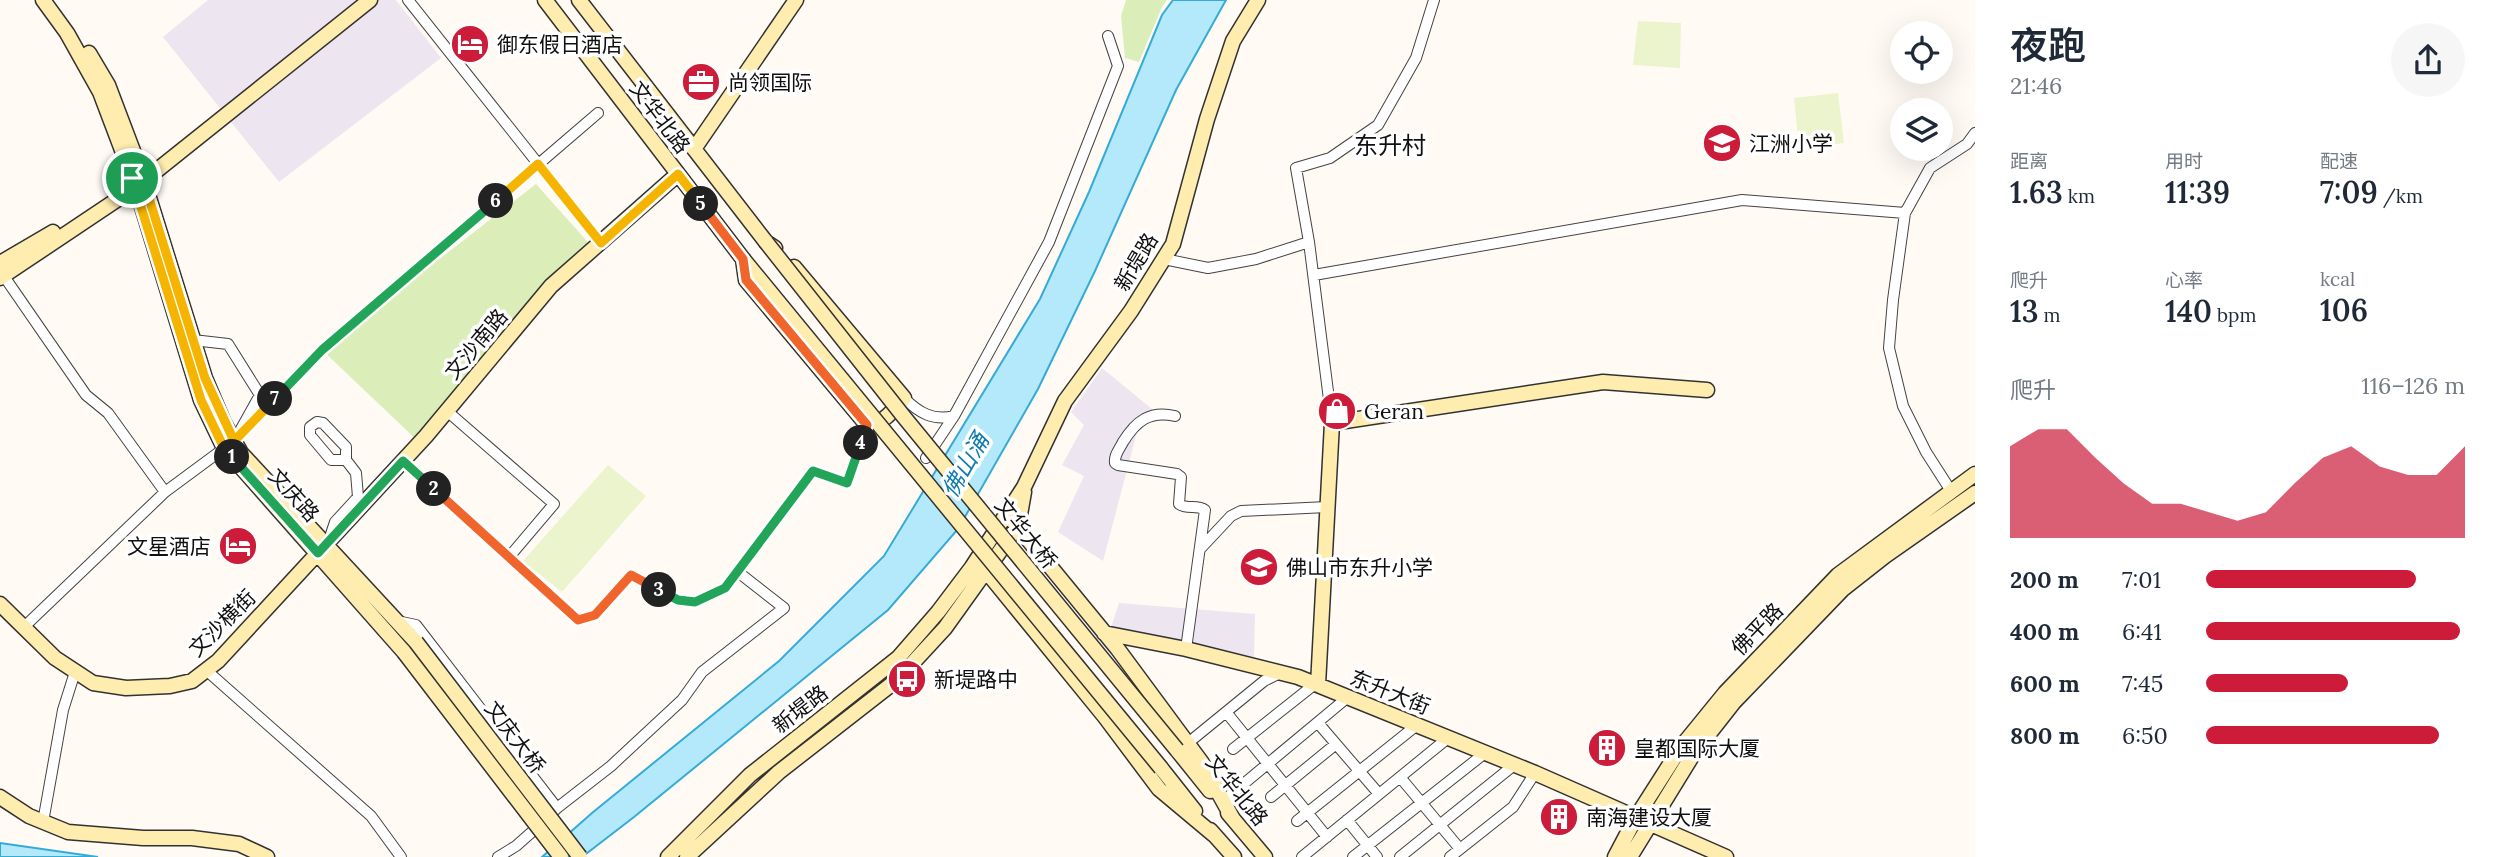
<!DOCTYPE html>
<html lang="zh">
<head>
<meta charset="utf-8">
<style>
	:root { --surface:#fff; --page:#f6f6f7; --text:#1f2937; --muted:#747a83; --accent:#cd1c3a }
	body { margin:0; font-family:Lora,"Noto Sans SC",serif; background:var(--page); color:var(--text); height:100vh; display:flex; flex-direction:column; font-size:26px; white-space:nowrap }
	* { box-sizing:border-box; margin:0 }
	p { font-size:23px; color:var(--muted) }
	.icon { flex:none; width:38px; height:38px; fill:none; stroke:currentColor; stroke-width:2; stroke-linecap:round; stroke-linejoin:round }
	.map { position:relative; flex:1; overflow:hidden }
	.side { display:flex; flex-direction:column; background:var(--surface); width:525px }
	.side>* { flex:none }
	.fabs { position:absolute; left:1890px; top:21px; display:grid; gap:14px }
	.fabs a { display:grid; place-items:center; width:63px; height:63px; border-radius:50%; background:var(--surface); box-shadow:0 7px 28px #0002; font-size:35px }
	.pin { position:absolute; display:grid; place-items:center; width:60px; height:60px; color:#fff; margin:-30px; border:4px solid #fff; border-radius:50%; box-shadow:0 2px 7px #0007 }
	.km { position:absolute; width:35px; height:35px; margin:-18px; border-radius:50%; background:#222; color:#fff; font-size:19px; line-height:35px; text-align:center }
	.round { display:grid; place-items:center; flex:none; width:74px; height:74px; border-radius:37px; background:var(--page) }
	.overview { display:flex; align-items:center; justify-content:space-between; height:119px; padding:0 35px }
	h1 { font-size:38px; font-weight:600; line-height:52px }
	.figures { display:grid; grid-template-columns:repeat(3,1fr); gap:10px; height:119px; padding:7px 35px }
	.figures div { display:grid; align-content:center }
	.figures b { font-size:30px; font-weight:600 }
	.figures small { font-size:19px; font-weight:400 }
	.figures p { font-size:19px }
	.chart { height:196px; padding:14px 35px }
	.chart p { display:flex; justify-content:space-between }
	.chart svg { width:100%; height:126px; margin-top:7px; fill:var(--accent); opacity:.7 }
	ul { padding:0 35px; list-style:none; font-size:23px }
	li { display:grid; grid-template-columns:112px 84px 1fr; align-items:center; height:52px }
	li i { height:18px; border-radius:9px; background:var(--accent) }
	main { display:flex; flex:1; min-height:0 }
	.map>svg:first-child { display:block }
</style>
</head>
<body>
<main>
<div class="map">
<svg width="1975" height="857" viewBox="0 0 1975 857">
	<rect width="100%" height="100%" fill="#fffbf4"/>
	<path fill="#ede5ef" d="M208 0H396L441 58 279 182 163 37Z
		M1102 368 1152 409 1137 432 1103 561 1058 532 1084 476 1062 465 1084 425 1071 412Z
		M1119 603 1255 614 1254 657 1111 627Z"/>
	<path fill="#dbeeb9" d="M1126 0H1167L1162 7 1139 62 1125 58 1121 16Z
		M536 184 594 249 420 443 322 350Z"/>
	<path fill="#ebf4cc" d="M1638 21 1681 23 1680 68 1633 65Z
		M1838 93 1844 143 1799 148 1794 98Z
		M608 465 646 496 562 592 523 561Z"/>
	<path fill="#b4e9fb" stroke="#35abd8" stroke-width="2" d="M1173 0H1226L1176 90 1095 271 1038 389 958 529 888 610 634 817 582 857H542L592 813 779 661 884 556 1040 299 1089 192 1162 15Z
		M0 843 98 857H0Z"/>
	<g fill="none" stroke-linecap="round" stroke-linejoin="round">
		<g stroke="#434343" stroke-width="12">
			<path id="street" d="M408 0 601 243
				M1309 242 1296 168 1330 158 1378 125 1416 58 1434 0
				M1164 259 1208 268 1256 259 1309 242 1332 423
				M1 272 86 395 108 413 165 492
				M1314 275 1742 200 1905 213
				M193 340 228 344 260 395 241 429
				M904 398C919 413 933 421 954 416
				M447 411 554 504 509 557
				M1175 416C1150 410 1136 421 1123 442 1119 450 1114 455 1115 463L1118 465 1177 474 1181 477 1179 504C1187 510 1197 504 1205 510L1186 649
				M926 458 954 416 1049 242 1118 66 1108 36
				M403 461 578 620 595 615 631 575 678 600 695 602 725 588 813 471 847 483 867 425
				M1951 491 1926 452 1903 406 1889 348 1893 300 1905 213 1930 168 1967 144 1975 133
				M330 537 335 522 358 497 356 473 346 460V447L323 423 317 422 310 427V435L331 460H346
				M1201 548 1231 516 1241 511 1327 507
				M397 621 416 625 557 808 553 812
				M25 626 165 492 234 441 322 350 598 113
				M206 670 371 816 401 857
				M1226 712 1327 837
				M1318 723 1379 794
				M1188 743 1264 681 1280 673
				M1233 749 1315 684
				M1400 777 1460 849
				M1271 797 1336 744
				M1223 801 1348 697
				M557 808 611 766 682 700 702 672 784 608 738 572
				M1347 820 1377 857
				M1297 821 1417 725
				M43 822 63 710 75 672
				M498 857 516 846 542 823
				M1302 857 1448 738
				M1353 857 1485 753
				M1400 857 1514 765
				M1450 857 1513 807 1535 773"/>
		</g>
		<g stroke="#323232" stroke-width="17">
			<path id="secondary" d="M43 0 67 33 100 92 136 187 201 400 224 448 404 652
				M545 0 743 259 746 280 867 425C883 425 894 409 904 398L794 267
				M579 0 766 242 775 248
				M89 53 108 85 141 172 205 378 224 423 241 453 416 642
				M694 149 796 0
				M0 263 53 232
				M0 278 136 187 370 0
				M1012 520 1117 648 1202 763 1233 819
				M982 566 1105 717 1159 789 1214 835
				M0 604 55 658 93 683 126 688 170 686 192 681 218 661 426 436 551 286 678 174
				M1104 633 1186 649 1298 677 1535 773 1726 857
				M1318 685 1332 423 1603 382 1707 390
				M1177 750 1210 791
				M1161 768 1195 811
				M0 797 29 816 68 832 143 838H192L239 844 267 857
				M1228 813 1265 857
				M1210 830 1234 857
				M668 857 750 775 898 658 938 612 972 567 1024 487 1065 401 1131 311 1173 244 1207 119 1233 41 1258 0
				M687 857 779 772 897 680 945 628 1018 526 1024 492
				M1615 857 1635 819 1681 747 1725 693 1838 575 1975 474
				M1630 857 1694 753 1734 702 1843 589 1885 556 1975 493"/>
		</g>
		<use href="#street" stroke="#fff" stroke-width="10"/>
		<use href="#secondary" stroke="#ffecaf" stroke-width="14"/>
		<g stroke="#323232" stroke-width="17" stroke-linecap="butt">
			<path id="secondary-bridge" d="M766 242 904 417 1177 750
				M743 259 1161 768
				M416 642 580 857
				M404 652 561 857"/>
		</g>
		<use href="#secondary-bridge" stroke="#ffecaf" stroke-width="14"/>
	</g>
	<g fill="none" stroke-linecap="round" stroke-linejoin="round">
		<g stroke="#fff" stroke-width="14">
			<path id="split-1" d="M132 178 201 400 224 448 232 457"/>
		</g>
		<g stroke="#fff" stroke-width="14">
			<path id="split-2" d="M232 457 318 553 403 461 434 489"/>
		</g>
		<g stroke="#fff" stroke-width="14">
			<path id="split-3" d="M434 489 578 620 595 615 631 575 659 590"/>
		</g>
		<g stroke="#fff" stroke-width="14">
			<path id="split-4" d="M659 590 678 600 695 602 725 588 813 471 847 483 861 443"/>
		</g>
		<g stroke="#fff" stroke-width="14">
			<path id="split-5" d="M701 204 743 259 746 280 867 425 861 443"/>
		</g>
		<g stroke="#fff" stroke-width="14">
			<path id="split-6" d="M496 201 538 164 601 243 678 174 701 204"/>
		</g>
		<g stroke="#fff" stroke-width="14">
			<path id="split-7" d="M275 399 322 350 496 201"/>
		</g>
		<g stroke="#fff" stroke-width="14">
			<path id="split-8" d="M132 178 143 179 205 378 234 441 275 399"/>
		</g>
		<use href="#split-1" stroke="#f5b400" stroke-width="9"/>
		<use href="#split-2" stroke="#22a559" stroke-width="9"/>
		<use href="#split-3" stroke="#f0652b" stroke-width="9"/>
		<use href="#split-4" stroke="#22a559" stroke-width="9"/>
		<use href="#split-5" stroke="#f0652b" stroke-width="9"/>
		<use href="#split-6" stroke="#f5b400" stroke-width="9"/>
		<use href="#split-7" stroke="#22a559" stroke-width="9"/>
		<use href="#split-8" stroke="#f5b400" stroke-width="9"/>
	</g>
	<defs>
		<g id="hotel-disc" transform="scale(2.0125)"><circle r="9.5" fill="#cd1c3a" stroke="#fff"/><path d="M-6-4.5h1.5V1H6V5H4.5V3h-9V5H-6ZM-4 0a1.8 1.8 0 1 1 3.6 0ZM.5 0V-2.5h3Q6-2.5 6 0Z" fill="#fff"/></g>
		<g id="office-disc" transform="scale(2.0125)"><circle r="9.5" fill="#cd1c3a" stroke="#fff"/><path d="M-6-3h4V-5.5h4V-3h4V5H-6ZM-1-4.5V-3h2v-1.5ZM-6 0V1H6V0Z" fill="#fff"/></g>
		<g id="school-disc" transform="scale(2.0125)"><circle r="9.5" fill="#cd1c3a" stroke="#fff"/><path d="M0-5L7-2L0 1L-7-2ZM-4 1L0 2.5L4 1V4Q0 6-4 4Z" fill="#fff"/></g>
		<g id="shop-disc" transform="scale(2.0125)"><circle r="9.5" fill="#cd1c3a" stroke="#fff"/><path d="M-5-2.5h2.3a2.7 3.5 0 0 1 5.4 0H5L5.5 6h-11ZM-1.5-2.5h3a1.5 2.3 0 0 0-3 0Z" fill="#fff"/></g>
		<g id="bus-disc" transform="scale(2.0125)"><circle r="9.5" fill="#cd1c3a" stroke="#fff"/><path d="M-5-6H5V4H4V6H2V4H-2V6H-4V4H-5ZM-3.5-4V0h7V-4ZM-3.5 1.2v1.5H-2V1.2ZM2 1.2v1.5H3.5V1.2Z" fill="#fff"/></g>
		<g id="building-disc" transform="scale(2.0125)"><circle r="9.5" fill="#cd1c3a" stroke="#fff"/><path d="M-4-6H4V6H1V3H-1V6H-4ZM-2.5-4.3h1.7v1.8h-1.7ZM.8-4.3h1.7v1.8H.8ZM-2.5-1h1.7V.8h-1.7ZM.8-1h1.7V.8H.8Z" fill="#fff"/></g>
	</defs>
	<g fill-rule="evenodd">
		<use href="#hotel-disc" x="470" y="44"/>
		<use href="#office-disc" x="701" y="82"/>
		<use href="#school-disc" x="1722" y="143"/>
		<use href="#shop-disc" x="1337" y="411"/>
		<use href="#hotel-disc" x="238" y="546"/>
		<use href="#school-disc" x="1259" y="567"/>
		<use href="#bus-disc" x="907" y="679"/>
		<use href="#building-disc" x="1607" y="748"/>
		<use href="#building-disc" x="1559" y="817"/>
	</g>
	<g text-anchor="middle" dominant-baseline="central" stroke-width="7" stroke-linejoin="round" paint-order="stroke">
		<g font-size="21" fill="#101010" stroke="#fff" text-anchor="start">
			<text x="497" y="44">御东假日酒店</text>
			<text x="728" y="82">尚领国际</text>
			<text x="1749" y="143">江洲小学</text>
			<text x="1364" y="411">Geran</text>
			<text x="211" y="546" text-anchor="end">文星酒店</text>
			<text x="1286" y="567">佛山市东升小学</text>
			<text x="934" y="679">新堤路中</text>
			<text x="1634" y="748">皇都国际大厦</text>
			<text x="1586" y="817">南海建设大厦</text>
		</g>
		<g font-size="21" fill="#101010" stroke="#fff">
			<text transform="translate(660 117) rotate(53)">文华北路</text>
			<text transform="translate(1136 262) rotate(-59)">新堤路</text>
			<text transform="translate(476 344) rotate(-50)">文沙南路</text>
			<text transform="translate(294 495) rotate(48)">文庆路</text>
			<text transform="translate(1026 533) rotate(51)">文华大桥</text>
			<text transform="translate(222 623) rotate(-45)">文沙横街</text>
			<text transform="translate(1757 629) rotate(-46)">佛平路</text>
			<text transform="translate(1390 692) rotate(22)">东升大街</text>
			<text transform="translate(800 709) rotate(-38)">新堤路</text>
			<text transform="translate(515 737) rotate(53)">文庆大桥</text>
			<text transform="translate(1237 790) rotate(51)">文华北路</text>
		</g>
		<g font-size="23" font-style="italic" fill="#0e7cae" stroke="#fff">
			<text transform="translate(965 465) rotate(-60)">佛山涌</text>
		</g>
		<g font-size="24" fill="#101010" stroke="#fff">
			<text x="1390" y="145">东升村</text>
		</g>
	</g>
</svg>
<div class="fabs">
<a><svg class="icon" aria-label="locate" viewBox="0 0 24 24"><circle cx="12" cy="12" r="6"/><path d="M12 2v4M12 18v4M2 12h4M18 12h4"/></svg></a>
<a><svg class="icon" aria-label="layers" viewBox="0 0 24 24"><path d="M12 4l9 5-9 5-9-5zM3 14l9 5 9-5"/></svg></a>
</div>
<div class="pin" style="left:132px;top:178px;background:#1e9e55"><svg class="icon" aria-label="arrive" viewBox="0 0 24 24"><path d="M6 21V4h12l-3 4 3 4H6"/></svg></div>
<b class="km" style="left:232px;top:457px">1</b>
<b class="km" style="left:434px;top:489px">2</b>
<b class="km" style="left:659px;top:590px">3</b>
<b class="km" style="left:861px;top:443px">4</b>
<b class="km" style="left:701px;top:204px">5</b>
<b class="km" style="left:496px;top:201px">6</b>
<b class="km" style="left:275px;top:399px">7</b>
</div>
<section class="side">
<div class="overview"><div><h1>夜跑</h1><p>21:46</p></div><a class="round"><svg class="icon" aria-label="share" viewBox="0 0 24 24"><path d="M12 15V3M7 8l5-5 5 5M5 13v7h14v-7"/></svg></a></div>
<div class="figures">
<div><p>距离</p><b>1.63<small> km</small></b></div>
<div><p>用时</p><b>11:39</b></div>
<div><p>配速</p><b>7:09<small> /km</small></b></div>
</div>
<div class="figures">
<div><p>爬升</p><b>13<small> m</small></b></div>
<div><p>心率</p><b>140<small> bpm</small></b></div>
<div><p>kcal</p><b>106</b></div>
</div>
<div class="chart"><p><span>爬升</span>116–126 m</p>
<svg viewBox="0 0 160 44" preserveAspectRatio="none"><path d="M0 44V12L10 6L20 6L30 16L40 25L50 32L60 32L70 35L80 38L90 35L100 25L110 16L120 12L130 19L140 22L150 22L160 12V44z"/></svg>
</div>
<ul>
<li><b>200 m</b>7:01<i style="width:81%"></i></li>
<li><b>400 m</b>6:41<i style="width:98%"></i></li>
<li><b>600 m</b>7:45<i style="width:55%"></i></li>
<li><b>800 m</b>6:50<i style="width:90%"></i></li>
</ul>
</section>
</main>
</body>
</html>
